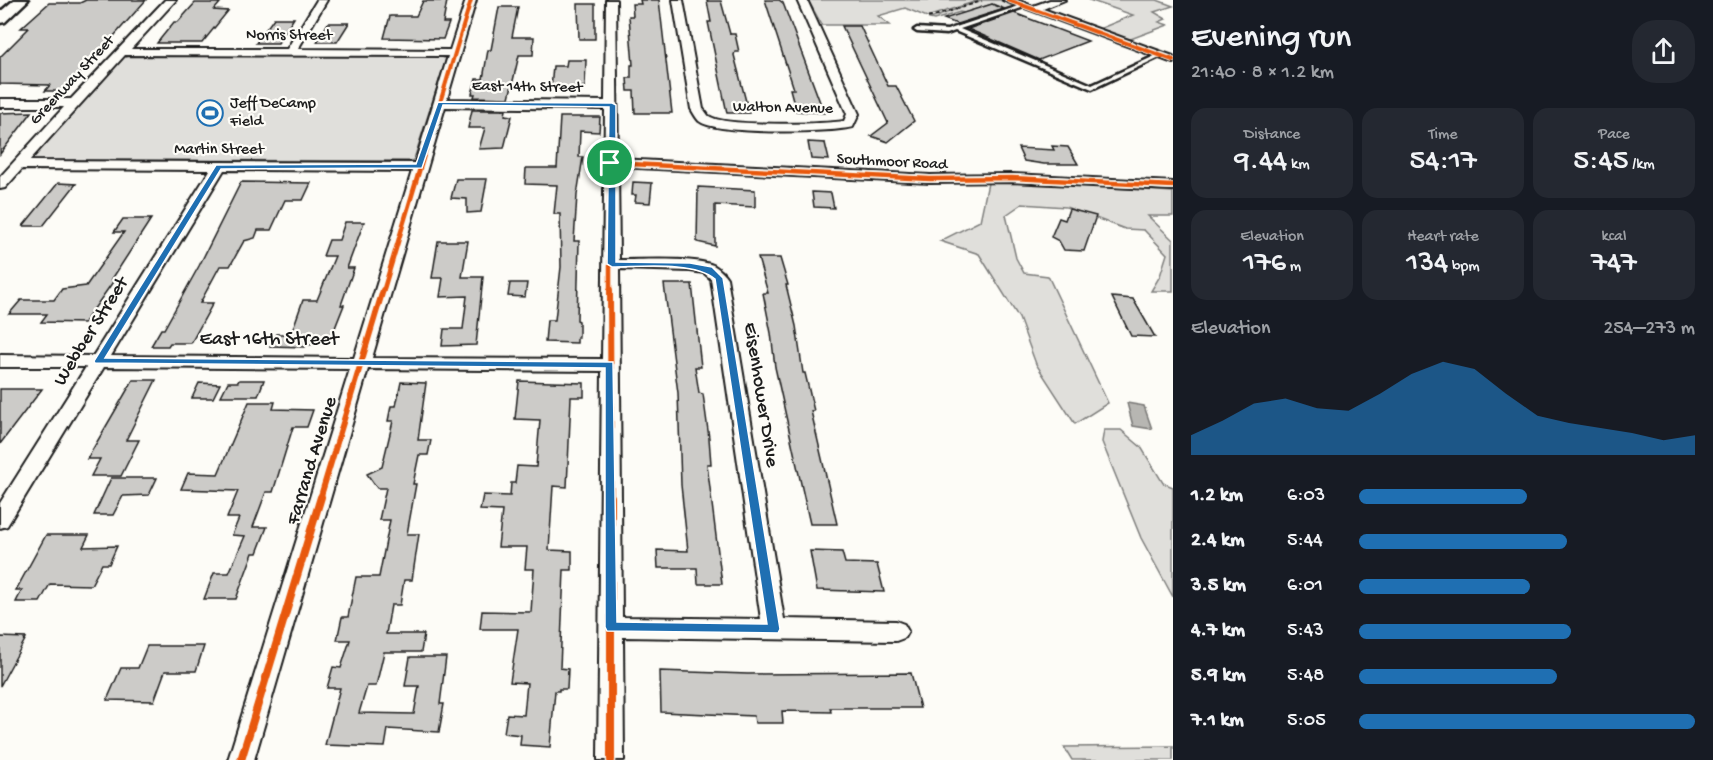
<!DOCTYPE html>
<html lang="en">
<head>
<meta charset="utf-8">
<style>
	:root { --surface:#171b24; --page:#242831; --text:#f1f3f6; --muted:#9ea1a6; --accent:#1f6fb2 }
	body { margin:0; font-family:"Gochi Hand",sans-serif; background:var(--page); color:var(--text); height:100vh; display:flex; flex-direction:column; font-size:22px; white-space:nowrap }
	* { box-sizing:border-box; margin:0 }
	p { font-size:20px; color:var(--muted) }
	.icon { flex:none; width:33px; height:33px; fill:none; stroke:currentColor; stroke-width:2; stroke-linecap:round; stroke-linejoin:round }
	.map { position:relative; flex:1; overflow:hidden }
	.panel { display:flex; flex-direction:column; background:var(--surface); width:540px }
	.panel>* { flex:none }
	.pin { position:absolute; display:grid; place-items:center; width:51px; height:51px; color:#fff; margin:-26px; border:3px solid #fff; border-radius:50%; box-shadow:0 2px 6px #0007 }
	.round { display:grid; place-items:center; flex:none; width:63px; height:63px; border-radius:24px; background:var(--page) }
	.summary { display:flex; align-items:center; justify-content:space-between; height:102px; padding:0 18px }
	h1 { font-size:33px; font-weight:600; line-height:45px }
	.stats { display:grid; grid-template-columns:repeat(3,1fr); gap:9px; height:102px; padding:6px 18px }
	.stats div { display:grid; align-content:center; border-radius:15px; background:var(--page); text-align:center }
	.stats b { font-size:30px; font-weight:600 }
	.stats small { font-size:16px; font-weight:400 }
	.stats p { font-size:16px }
	.chart { height:168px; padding:12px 18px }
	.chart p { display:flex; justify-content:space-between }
	.chart svg { width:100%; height:108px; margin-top:6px; fill:var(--accent); opacity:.7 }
	ul { padding:0 18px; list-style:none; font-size:20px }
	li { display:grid; grid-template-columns:96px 72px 1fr; align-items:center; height:45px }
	li i { height:15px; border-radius:8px; background:var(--accent) }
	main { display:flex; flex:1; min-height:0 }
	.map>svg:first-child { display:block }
</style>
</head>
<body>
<main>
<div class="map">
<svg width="1173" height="760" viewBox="0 0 1173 760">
	<rect width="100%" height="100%" fill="#fdfcf7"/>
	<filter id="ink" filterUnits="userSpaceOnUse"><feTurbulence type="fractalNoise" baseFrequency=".0167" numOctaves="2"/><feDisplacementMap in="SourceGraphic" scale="12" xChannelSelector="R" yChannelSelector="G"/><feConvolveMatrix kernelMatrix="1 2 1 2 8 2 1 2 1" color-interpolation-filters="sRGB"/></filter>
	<g filter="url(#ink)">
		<path fill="#e0dfdb" stroke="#7e7e7c" stroke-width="1.5" d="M808 0H980L927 17 905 8 878 16 890 25H822Z
			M981 0H1000L1015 7 1005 9 992 4 964 13 960 12 934 20 930 19Z
			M1089 0H1157L1173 6 1154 12 1166 19 1159 22 1168 25 1128 40 1099 29 1133 15Z
			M133 55 440 56 446 59 414 159 411 161 32 160 33 156 124 57Z
			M988 183 1055 184 1173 192V216H1148L1173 240V291H1151L1160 276 1167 254 1144 230 1125 229 1066 207 1022 204 1006 215 1016 258 1024 273 1048 276 1108 403 1075 424 1036 364 1019 318 979 254 940 241 980 221Z
			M1104 430H1121L1141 447 1163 483 1173 487V597L1141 538 1102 442Z
			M1173 746V760H1072L1064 747Z"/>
		<path fill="#b7b6b2" stroke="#797876" stroke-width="1.5" d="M1127 403 1144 406 1152 429 1133 426Z"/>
		<path fill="#cccbc8" stroke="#1c1c1c" stroke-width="1.5" d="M86 0H146L65 91H45L50 85 0 84V57L29 28H21L49 3H80Z
			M640 0H659L672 113H635L634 91H628L627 78H631V65H633L629 16H633L632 4H641Z
			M765 0H779L783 3 824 113 796 111 790 89H794Z
			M423 1H447L443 23H449L443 39 384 38 390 16H416Z
			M707 1H721L730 34H735L739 52H735L734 55 749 113H727L708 22H711Z
			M195 3H220L214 10 228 11 202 43H157L174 22H178Z
			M578 4H595V39H579Z
			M992 4 1004 9 957 24 944 19Z
			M499 7H518L512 37H534L533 55H519L509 98 474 97 475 94H472L476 79H483L488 50H491Z
			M1014 13 1030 19 1088 41 1039 60 968 29Z
			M274 18H294L278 43H256Z
			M328 23H349L337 42H317Z
			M842 26H860L888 86H896L914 121 888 142 871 136 888 123Z
			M567 60H586L585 87H575V90L551 89 553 66H566Z
			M472 110H506L505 115 512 116 504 148 479 149 485 128H468Z
			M32 112 0 154V113Z
			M560 117H600L599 132 580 131 579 157H583L577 195 574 241H579L577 320 579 321V337H577V343L545 342 547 320H555L561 267 560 214H554L557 185 525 184 526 168H557Z
			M808 142 825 143 829 160 811 159Z
			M1052 146 1068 147 1078 164H1044L1024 161 1018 148 1054 150Z
			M456 179H487L481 212 467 213V199L451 198Z
			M241 182 311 183 303 200H285L271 230H258L255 238 244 241 230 266H220L200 303H213L191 343H170L168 346H151L161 329H164L199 266Z
			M633 182 652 183 650 203 635 202 636 195H632Z
			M58 183 76 184 43 226H23Z
			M698 187 755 190V207L715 205V246L697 242Z
			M812 192 831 193 834 208 814 207Z
			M1069 209 1096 216 1084 251 1064 250 1059 241 1051 237 1059 218 1065 220Z
			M123 219H151L112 279H115L84 323 41 322 47 314H9L21 300H54L62 289 86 286 124 232H114Z
			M345 222H364L347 268H354L341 305H344L329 343 306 345 305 347 270 346 276 334H291L303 300H317L335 256H323L329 240H339Z
			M438 241H468L462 277H483L476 345 442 346 444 329H463L467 296 440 297 443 278H432Z
			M758 258H780L788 285H786L796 326 803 373H805L814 411H811L837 524H810L775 367 771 333 763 293H768Z
			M510 283H527L525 297 508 296Z
			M664 284H692L701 367H695L699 393 703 394 709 438 711 464H707L722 584H698L697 568H658L657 550 688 551 681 485 678 393Z
			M1112 297 1133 299 1155 337 1131 336Z
			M133 380H156L126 440H139L121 476H91L100 459H87Z
			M239 380H264L258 396H221L228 382H238Z
			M519 381 584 383V397H571L567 487 553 486 549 550 572 551V570H564L560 668 568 669 567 689H559V691H555L550 747 520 745 521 735 504 733 507 714 524 715 527 683 510 682 518 629H480L482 611 531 612 534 569H525L527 547H498L502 511 480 510 483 495 510 496 511 483H515L517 466 536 467 540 420 515 419Z
			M401 382 426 383 418 440H431L428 455H419L413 484H416L407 534H419L412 580H404L400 605H391L386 634H424L421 652H384L376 686H367L359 713 414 714 419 686H405L410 657H446L440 704H444L439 732 388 729 385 747 325 745 340 688H327L333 667 341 668 350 640H337L342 617H348L356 577H379L390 520H379L386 488H377L367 474 382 467 393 421H388L391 406H396Z
			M199 383 220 384 213 398H192Z
			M0 389H42L0 444Z
			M249 402H275L273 409 313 410 307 427H293L273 492H266L253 527H267L257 553H253L236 599H204L214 573H229L245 536 232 535 239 518H227L238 491 181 489 188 473 218 474Z
			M111 478H157L149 495 123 496 113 515H94Z
			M46 535H89L83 547 117 546 109 564H102L91 585 50 584 40 602H16L22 590H16Z
			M810 551 842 552 845 563 877 564 884 592 817 590Z
			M0 637 26 638 0 686Z
			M147 646H204L196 671H165L154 701 107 700 121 668H138Z
			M660 671 748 674 911 673 920 708H830L831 712 782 711 783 723H755L754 716 661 712Z"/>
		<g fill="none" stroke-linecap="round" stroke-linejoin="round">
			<g stroke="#1c1c1c" stroke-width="5">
				<path id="service" d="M1022 5 1027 6 960 29 1092 85 1159 54 1164 55 1092 89 955 31 947 34 917 32 914 30 917 28 947 30Z"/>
			</g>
			<g stroke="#1c1c1c" stroke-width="4">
				<path id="minor" d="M165 0H176L131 49H287L317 0H327L298 49 450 50 466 0H476L447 99 605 101 606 0H616L618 159 930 175 1012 174 1173 182V190L1012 182 930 183 618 167 619 260C642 260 693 257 713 265 718 268 724 273 727 278L784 619 896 621 904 624 908 631 904 638 896 641 623 637 624 760H598L602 371 368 369 254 760H228L350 369 104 367 7 526 0 528V503L86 367H0V355L93 356 210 170 22 169 5 188 0 189V177L64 107H0V99H71ZM125 55 448 56 415 163 29 161ZM445 107 605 109 602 359 372 358ZM224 170 412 171 354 358 111 356ZM619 269 690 271 704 273 711 279 761 619 622 617Z
					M673 0H683L703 109C704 109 708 116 709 116 724 127 823 124 844 121L847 114 797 0H807L859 114 853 127C830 133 716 135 699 121 696 118 693 112 691 109Z
					M1003 0H1017L1033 6 1050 0H1065L1043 9 1173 56V63Z"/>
			</g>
			<g stroke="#1c1c1c" stroke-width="5">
				<path id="tertiary" d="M14 0H28L5 22 0 23V12Z"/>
			</g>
			<path stroke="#1c1c1c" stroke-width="2" stroke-dasharray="4 3" stroke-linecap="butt" d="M928 18 982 1"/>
			<use href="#service" fill="#fdfcf7" fill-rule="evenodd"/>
			<use href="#minor" fill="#fdfcf7" fill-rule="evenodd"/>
			<use href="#tertiary" fill="#fdfcf7" fill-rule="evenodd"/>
			<g stroke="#fdfcf7" stroke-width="6">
				<path id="cycleway-far3" d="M1008 0 1173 60
					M432 129 471 0"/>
			</g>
			<g stroke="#fdfcf7" stroke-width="8">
				<path id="cycleway-far2" d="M383 292 432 128
					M610 292V163L930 179 1012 178 1173 186"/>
			</g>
			<g stroke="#fdfcf7" stroke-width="10">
				<path id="cycleway-far1" d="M610 290 611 499
					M320 499 383 290"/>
			</g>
			<g stroke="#fdfcf7" stroke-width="11">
				<path id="cycleway" d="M611 497V760
					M241 760 321 497"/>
			</g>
			<use href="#cycleway-far3" stroke="#e8590c" stroke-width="4"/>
			<use href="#cycleway-far2" stroke="#e8590c" stroke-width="4.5"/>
			<use href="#cycleway-far1" stroke="#e8590c" stroke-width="6"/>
			<use href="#cycleway" stroke="#e8590c" stroke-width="8"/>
		</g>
	</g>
	<path fill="#1f6fb2" stroke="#fff" stroke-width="1.5" fill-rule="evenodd" d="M438 102 612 103 616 105V262L690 263 712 267 723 278 780 629 778 633 607 631 605 627V368L95 363 94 361 216 165 416 164ZM443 105 609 107 607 264 612 267C640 267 694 261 715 279L767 624 617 622 613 362 105 358 221 169 422 168Z"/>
	<defs>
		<g id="stadium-ring" transform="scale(1.35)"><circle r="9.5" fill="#fdfcf7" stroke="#1f6fb2" stroke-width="1.5"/><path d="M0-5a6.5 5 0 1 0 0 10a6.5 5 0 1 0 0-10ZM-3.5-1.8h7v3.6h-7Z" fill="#1f6fb2"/></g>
	</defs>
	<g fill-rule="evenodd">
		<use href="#stadium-ring" x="210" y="113"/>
	</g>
	<g text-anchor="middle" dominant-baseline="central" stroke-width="4.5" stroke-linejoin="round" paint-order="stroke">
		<g font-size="16" fill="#1c1c1c" stroke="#fdfcf7">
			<text x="289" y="36">Norris Street</text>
			<text transform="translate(73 81) rotate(-47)">Greenway Street</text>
			<text transform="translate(527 88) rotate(1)">East 14th Street</text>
			<text transform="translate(783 109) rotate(1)">Walton Avenue</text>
			<text x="219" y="150">Martin Street</text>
			<text transform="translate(892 163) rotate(3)">Southmoor Road</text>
		</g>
		<g font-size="16" fill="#1c1c1c" stroke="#fdfcf7" text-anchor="start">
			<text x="230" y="104">Jeff DeCamp<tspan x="230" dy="18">Field</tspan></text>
		</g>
		<g font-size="20" fill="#1c1c1c" stroke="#fdfcf7">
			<text transform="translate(92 332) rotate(-58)">Webber Street</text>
			<text x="269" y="340">East 16th Street</text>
			<text transform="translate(760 395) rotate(81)">Eisenhower Drive</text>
			<text transform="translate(313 461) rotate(-73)">Farrand Avenue</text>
		</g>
	</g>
</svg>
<div class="pin" style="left:610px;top:163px;background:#1e9e55"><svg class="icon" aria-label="arrive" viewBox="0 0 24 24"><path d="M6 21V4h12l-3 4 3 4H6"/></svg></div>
</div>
<section class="panel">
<div class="summary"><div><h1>Evening run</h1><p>21:40 · 8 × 1.2 km</p></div><a class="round"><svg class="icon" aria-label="share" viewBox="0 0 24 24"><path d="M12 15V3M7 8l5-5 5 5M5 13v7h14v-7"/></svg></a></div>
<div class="stats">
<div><p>Distance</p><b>9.44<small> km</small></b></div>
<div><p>Time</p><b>54:17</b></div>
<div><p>Pace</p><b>5:45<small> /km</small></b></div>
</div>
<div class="stats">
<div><p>Elevation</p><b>176<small> m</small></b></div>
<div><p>Heart rate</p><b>134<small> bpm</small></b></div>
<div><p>kcal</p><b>747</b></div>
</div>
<div class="chart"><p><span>Elevation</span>254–273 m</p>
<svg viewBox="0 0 160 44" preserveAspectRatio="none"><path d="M0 44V36L10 30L20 23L30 21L40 25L50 26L60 19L70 11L80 6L90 9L100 19L110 28L120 31L130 33L140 35L150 38L160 36V44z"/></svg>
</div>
<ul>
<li><b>1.2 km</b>6:03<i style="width:50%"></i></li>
<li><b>2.4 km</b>5:44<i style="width:62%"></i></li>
<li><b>3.5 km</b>6:01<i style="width:51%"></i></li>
<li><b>4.7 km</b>5:43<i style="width:63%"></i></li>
<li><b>5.9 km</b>5:48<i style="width:59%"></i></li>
<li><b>7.1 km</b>5:05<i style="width:100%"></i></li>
</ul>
</section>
</main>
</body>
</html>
